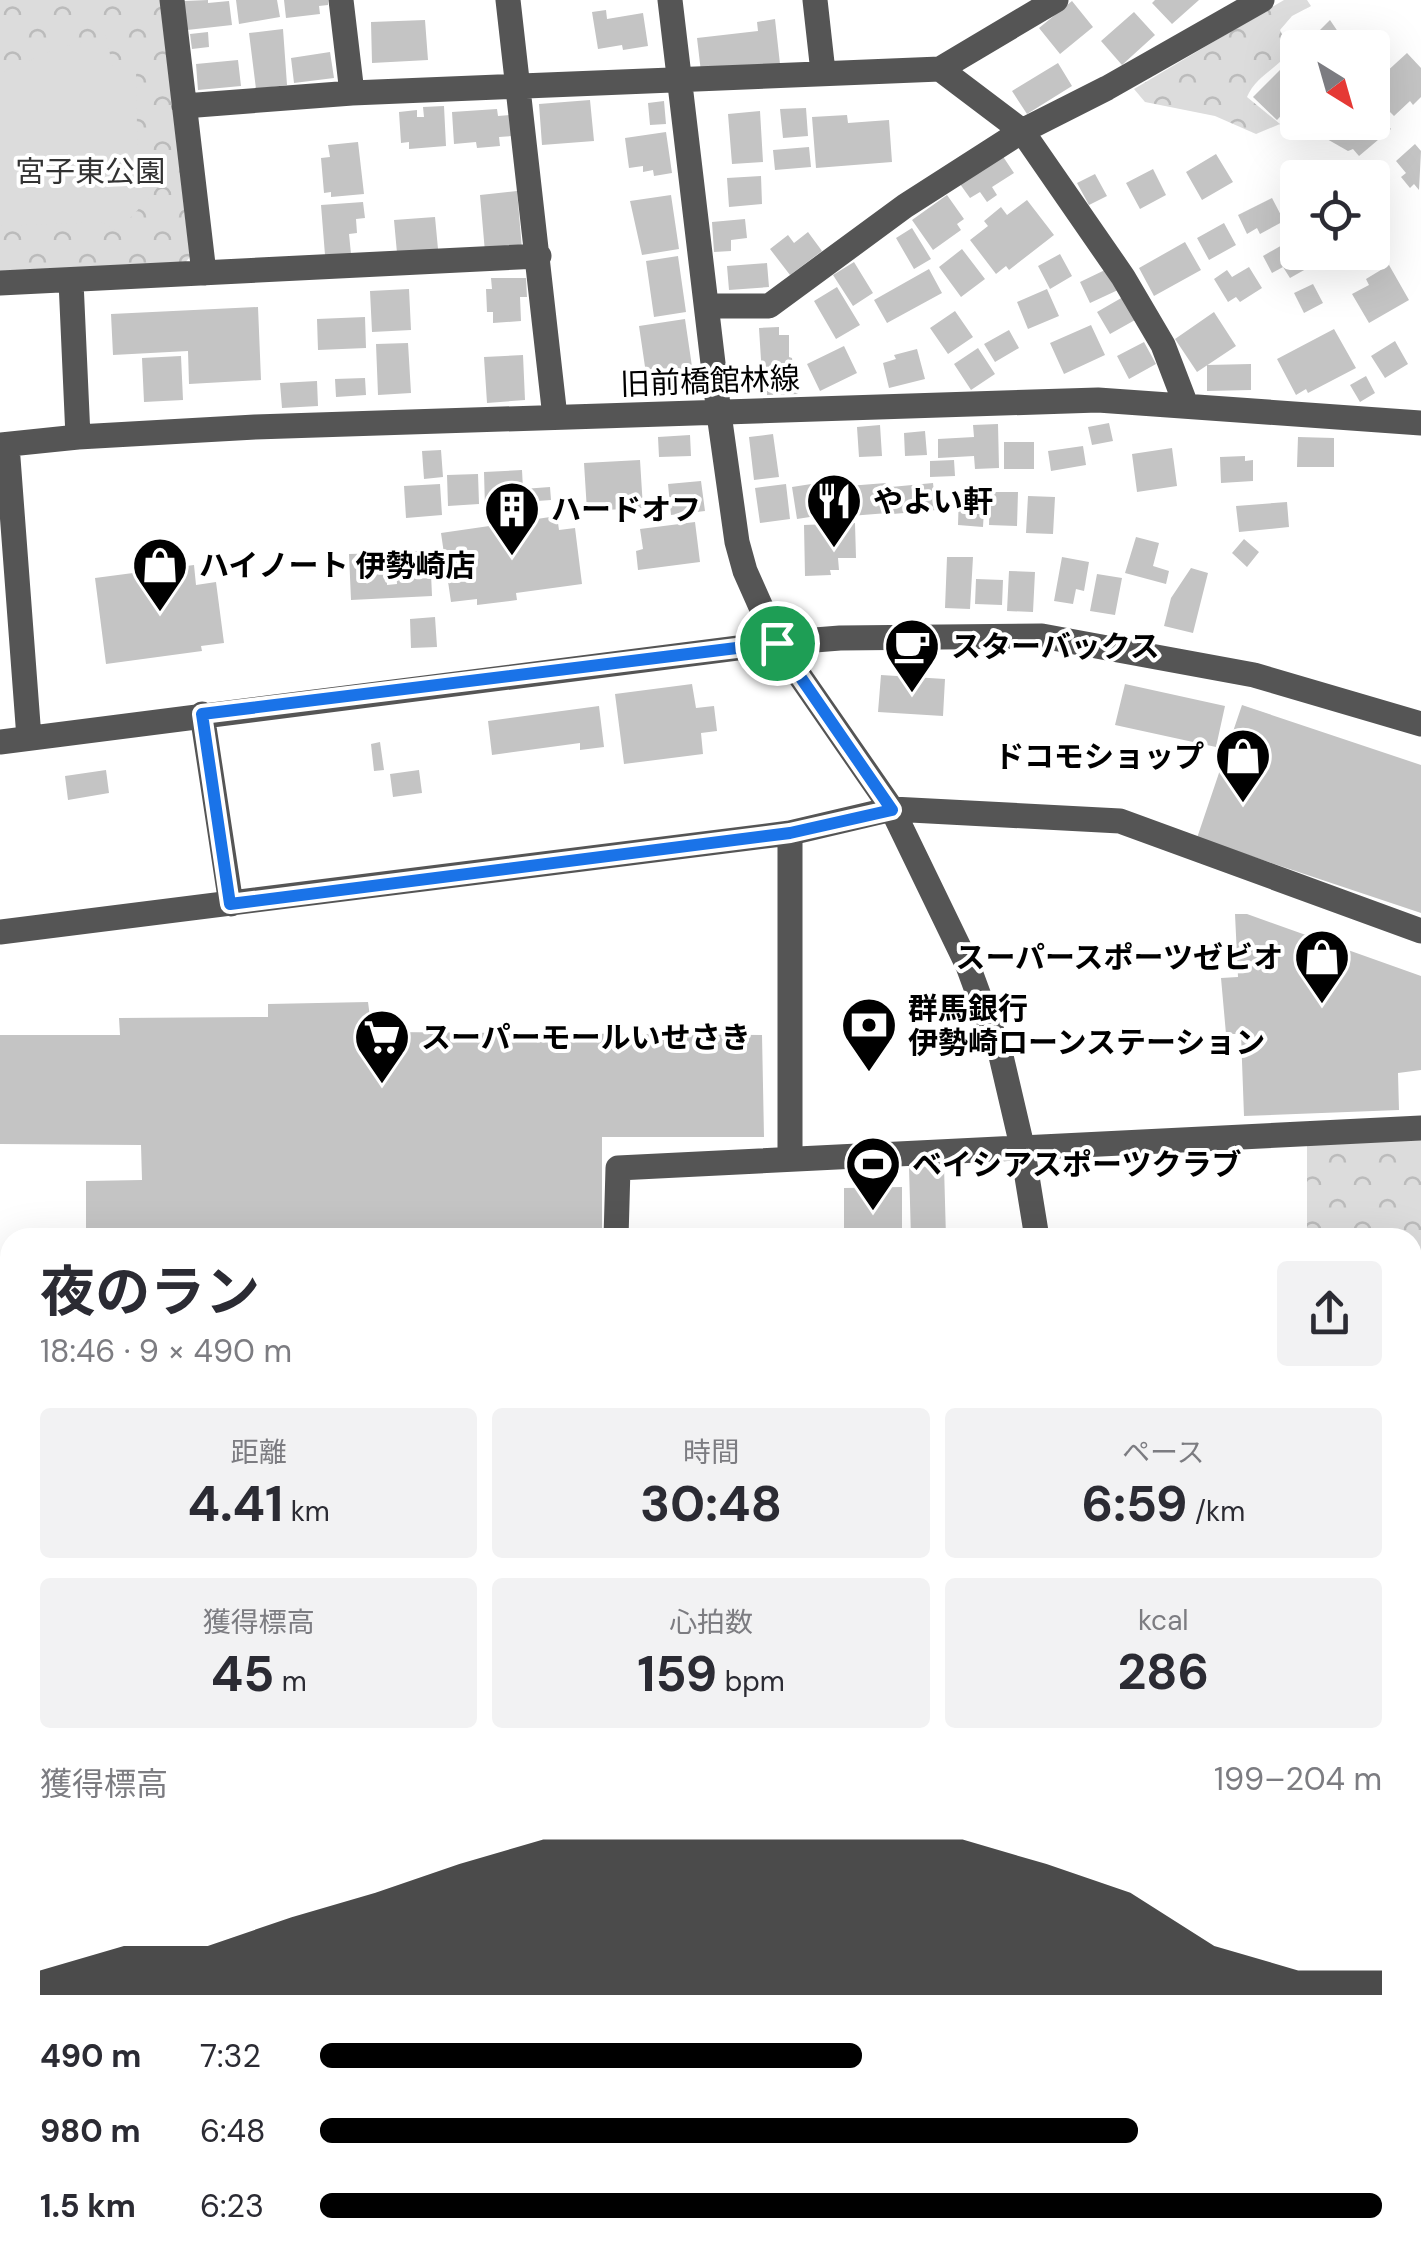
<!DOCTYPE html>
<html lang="ja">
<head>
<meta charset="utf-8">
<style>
	:root { --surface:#fff; --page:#f2f2f3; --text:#2b2b33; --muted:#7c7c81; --accent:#000 }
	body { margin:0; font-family:"DM Sans","Noto Sans JP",sans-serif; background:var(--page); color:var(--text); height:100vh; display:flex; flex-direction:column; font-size:38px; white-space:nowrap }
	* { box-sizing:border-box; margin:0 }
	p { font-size:32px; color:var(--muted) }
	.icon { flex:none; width:55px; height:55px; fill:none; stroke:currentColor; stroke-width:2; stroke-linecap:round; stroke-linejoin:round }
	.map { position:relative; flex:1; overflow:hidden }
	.sheet { position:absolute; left:0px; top:1228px; width:1422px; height:1038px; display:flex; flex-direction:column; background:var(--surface); border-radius:30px 30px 0 0; box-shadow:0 10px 40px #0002 }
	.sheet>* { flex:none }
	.needle { width:65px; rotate:143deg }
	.buttons { position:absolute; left:1280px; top:30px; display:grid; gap:20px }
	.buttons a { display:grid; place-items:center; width:110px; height:110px; border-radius:10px; background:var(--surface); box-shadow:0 10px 40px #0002; font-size:50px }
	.pin { position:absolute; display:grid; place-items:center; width:85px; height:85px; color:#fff; margin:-42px; border:5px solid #fff; border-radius:50%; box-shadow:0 2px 10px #0007 }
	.round { display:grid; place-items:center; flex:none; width:105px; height:105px; border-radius:10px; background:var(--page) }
	.summary { display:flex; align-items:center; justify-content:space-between; height:170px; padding:0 40px }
	h1 { font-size:55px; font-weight:700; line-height:75px }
	.stats { display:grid; grid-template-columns:repeat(3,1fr); gap:15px; height:170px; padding:10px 40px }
	.stats div { display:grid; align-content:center; border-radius:10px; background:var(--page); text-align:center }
	.stats b { font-size:50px; font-weight:700 }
	.stats small { font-size:28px; font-weight:400 }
	.stats p { font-size:28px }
	.chart { height:280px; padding:20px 40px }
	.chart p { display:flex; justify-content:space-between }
	.chart svg { width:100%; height:180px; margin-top:10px; fill:var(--accent); opacity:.7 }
	ul { padding:0 40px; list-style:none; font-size:32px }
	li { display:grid; grid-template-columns:160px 120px 1fr; align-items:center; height:75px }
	li i { height:25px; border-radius:12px; background:var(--accent) }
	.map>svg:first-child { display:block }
</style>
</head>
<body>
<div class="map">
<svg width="1421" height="2264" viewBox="0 0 1421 2264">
	<defs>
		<pattern id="forest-crowns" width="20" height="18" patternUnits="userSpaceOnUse" patternTransform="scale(2.5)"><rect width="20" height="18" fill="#dcdcdc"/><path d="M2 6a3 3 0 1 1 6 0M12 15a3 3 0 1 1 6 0" fill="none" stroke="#bbb"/></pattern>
	</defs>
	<rect width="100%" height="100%" fill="#fff"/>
	<path fill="url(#forest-crowns)" d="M0 0H160L190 257 183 265 0 271Z
		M1284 0H1307L1311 6 1292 16 1280 30 1290 51C1277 69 1256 76 1247 97L1280 124 1256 134 1215 116 1145 102 1134 89Z
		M1421 1140V1330L1413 1329 1412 1238 1307 1237V1144Z"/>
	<path fill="#dcdcdc" d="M106 35 113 69 136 68 138 185 149 198 118 231 103 222 0 226V74L56 49Z"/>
	<path fill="#c4c4c4" d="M208 0V3L229 1 232 25 187 30 184 1Z
		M236 0H277L280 17 239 24Z
		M284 0H328V5L319 6 320 14 286 18Z
		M1155 0H1199L1172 24 1152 3Z
		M1072 1 1093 27 1060 54 1039 28Z
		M606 10 607 19 643 13 648 46 623 50 622 45 598 49 592 12Z
		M1134 12 1155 35 1122 65 1101 41Z
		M775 19 780 64 701 72 697 38 758 31 757 22Z
		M425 20 428 60 372 63 371 22Z
		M1330 20 1349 48H1302Z
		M283 29 287 85 256 89 249 33Z
		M208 32 209 47 192 49 190 34Z
		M330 52 334 78 294 83 291 58Z
		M1298 52V98L1277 120 1253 97Z
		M1407 53 1421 68V97L1413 105 1410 101 1394 116 1372 94V85Z
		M238 60 241 86 198 90 196 64Z
		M1058 63 1072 86 1027 114 1012 91Z
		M590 100 594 141 542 145 539 104Z
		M664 101 666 124 650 125 648 103Z
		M444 106 446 146 409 149V142L401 143 399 112 417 110V117H424L423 107Z
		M1372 107 1391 129 1359 156 1353 149 1348 151 1297 122H1372Z
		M806 108 808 136 783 138 780 109Z
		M497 109 498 116 511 115 512 136 499 137 500 146 477 148 476 142 454 144 452 112Z
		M760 111 763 162 732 164 728 114Z
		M847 115 848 123 889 120 892 162 816 168 812 117Z
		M666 132 672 173 654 176 653 170 643 172V166L629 168 625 138Z
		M358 142 364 194 331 197V192L324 193 321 158 330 157 328 145Z
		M1415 144 1421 151 1419 190 1414 184 1410 188 1401 177 1406 173 1396 161Z
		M809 147 811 167 775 170 773 150Z
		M1216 154 1233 182 1202 200 1186 172Z
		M1002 155 1014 173 992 187 997 195 987 202 980 192 970 198 960 184Z
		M1153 169 1166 195 1140 209 1126 183Z
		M1095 174 1107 196 1089 205 1077 183Z
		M761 176 762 204 729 207 727 178Z
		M517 191 522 249 485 252 480 195Z
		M671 195 679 249 642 255 630 201Z
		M947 195 964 219 957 224 961 230 933 250 912 220Z
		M1272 198 1284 221 1260 234 1257 228 1247 234 1238 215Z
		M1027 200 1054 235 1009 270 1006 266 996 274 970 240 988 226 984 221 1001 207 1007 215Z
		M363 202 365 218 356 219 357 233 349 234 351 254 325 255 321 205Z
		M435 217 438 249 397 253 394 220Z
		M745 219 747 238 731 240V251L714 252 712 222Z
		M1224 223 1236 245 1209 260 1197 238Z
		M912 228 931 259 914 269 896 238Z
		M808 232 822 251 790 275 770 249 788 235 794 243Z
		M1298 236V252H1306L1313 265 1290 278 1283 267 1272 273 1263 256Z
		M1185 242 1201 270 1154 296 1139 268Z
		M962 249 985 279 961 297 939 267Z
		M1060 254 1072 276 1050 289 1038 266Z
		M678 256 686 312 654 317 646 261Z
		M854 262 873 293 853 306 833 275Z
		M767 263 769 287 729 290 727 266Z
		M1389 265 1409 300 1369 323 1352 294 1369 285 1366 279Z
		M1249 267 1262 288 1240 302 1236 297 1228 302 1214 279 1227 270 1232 277Z
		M929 269 942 293 887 323 874 300Z
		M1107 269 1118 290 1090 303 1080 282Z
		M491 278H526L527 297H520L521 321 493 323V312H487L486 289H492Z
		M1313 284 1323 303 1304 313 1294 293Z
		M837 287 860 325 836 339 814 301Z
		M409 289 411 330 372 332 370 291Z
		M1047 289 1059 316 1028 329 1017 302Z
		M1123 297 1135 320 1110 334 1097 312Z
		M258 307 261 380 189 384 188 351 113 355 111 314Z
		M955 311 973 337 948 354 930 328Z
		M1214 312 1236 346 1197 372 1175 339Z
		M365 317 366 348 318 350 317 319Z
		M685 319 695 387 649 394 639 326Z
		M1091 325 1105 355 1064 374 1050 343Z
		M779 327V335H789V357L792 358 793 367H797L798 394 767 395 766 376H762L759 328Z
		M1334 329 1356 368 1308 393 1306 389 1296 395 1277 359Z
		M1009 330 1019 348 995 362 984 344Z
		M1395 341 1408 364 1385 378 1371 356Z
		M1144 342 1156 364 1129 379 1117 356Z
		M408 343 411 393 378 395 376 344Z
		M844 346 857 373 820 391 807 364Z
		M978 348 995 374 971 390 954 364Z
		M917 349 925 379 889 388 883 363 896 359 894 355Z
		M523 355 525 400 487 403 484 357Z
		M181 356 183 400 144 402 142 358Z
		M1251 364V390L1207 391V365Z
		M1366 376 1375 393 1360 402 1350 385Z
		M365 378 366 395 336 397 335 379Z
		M317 381 318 406 282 408 280 383Z
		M1109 423 1113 441 1092 445 1088 427Z
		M998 424 999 468 975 469 974 456 938 458V439L974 437 973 425Z
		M880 425 882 456 859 457 857 427Z
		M925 431 927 455 905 456 904 433Z
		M773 434 779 477 754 480 749 437Z
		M690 435 691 456 659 457 658 437Z
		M1298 437 1334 438V467H1297Z
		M1004 442H1034V469H1004Z
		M1083 446 1086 465 1051 471 1048 451Z
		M1172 448 1177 486 1137 492 1132 454Z
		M441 450 443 477 424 479 422 451Z
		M1245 456V461L1253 460V481L1221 483 1220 457Z
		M640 460 643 508 587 511 584 463Z
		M954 460 955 476 930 477V461Z
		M522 470 523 489 550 487 551 500 523 502 524 506 485 508 484 472Z
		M478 474 479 504 448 506 447 475Z
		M837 480 842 512 797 519 792 487Z
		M701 481 705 511 671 515 668 484Z
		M886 483 888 513 850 516 848 486Z
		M933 483 936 510 893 514 891 487Z
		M440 484 442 515 406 518 404 486Z
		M786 484 790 519 760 523 755 488Z
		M959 492 985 493 983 527 958 525Z
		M990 492H1018L1017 526 989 525Z
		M1028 496 1055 497 1053 534 1026 533Z
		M1287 502 1289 527 1239 532 1236 506Z
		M557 516 559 530 575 528 582 584 516 593 517 600 477 605V599L451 602 441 533Z
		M695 522 700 562 638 570 636 551 643 549 640 529Z
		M855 523 856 558H838L839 570H830L831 575 805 576 804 525Z
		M1136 537 1159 543 1153 566 1169 571 1166 584 1125 573Z
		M1244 539 1259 552 1247 567 1232 553Z
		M430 551 432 596 351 600 349 554 386 553 387 585 397 584 395 552Z
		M947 557H973L970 609 945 608Z
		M1062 557 1089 562 1084 591 1076 589 1073 604 1054 601Z
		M194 565 196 585 216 582 224 643 201 646 202 651 106 664 95 578Z
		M1191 568 1208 573 1193 633 1164 626 1171 598Z
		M1009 571 1035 572 1033 612 1007 611Z
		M1097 574 1122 578 1115 615 1090 611Z
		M976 579 1003 580 1002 605 975 604Z
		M435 617 437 647 411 648 410 619Z
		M881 675 945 679 943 716 878 712Z
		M692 684 696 708 714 706 717 731 701 733 703 754 624 764 615 694Z
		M1125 684 1225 706 1216 747 1115 725Z
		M1242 705 1421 765V913L1197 838Z
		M599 706 604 747 580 750V743L492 755 488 721Z
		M380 742 384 770 374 771 371 744Z
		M106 770 109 793 68 800 65 776Z
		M419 770 422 793 393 797 390 774Z
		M1235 914H1247L1421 976V1070L1398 1073 1399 1110 1244 1116 1241 1034H1226L1221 978 1238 977Z
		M368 1002 370 1017 386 1019 388 1032 762 1035 764 1137H602V1238H86V1181L142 1180 141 1145 0 1144V1035H120L119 1018 268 1017V1004Z
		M944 1166 946 1238H911L909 1167Z
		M902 1187V1238H844V1188Z
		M0 1618H10V1780H0Z"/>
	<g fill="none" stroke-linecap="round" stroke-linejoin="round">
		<g stroke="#dbdbdb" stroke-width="28">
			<path id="major" d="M1412 1533H1421
				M0 1535H10
				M1412 1568H1421
				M0 1574H10"/>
		</g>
		<path stroke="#555" stroke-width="25" d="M172 0 204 273
			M341 0 352 93
			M508 0 555 417
			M670 0 719 414 737 542 745 571 777 643 892 809 968 966 1001 1056 1022 1146 1037 1238
			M815 0 823 72
			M940 69 1022 131 1123 277 1163 345 1186 405
			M184 106 352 93 940 69 1056 0
			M71 281 78 437
			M0 283 539 256
			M708 306H769L905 206 1022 131 1107 88 1262 0
			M0 445 78 437 255 427 1098 400 1421 423
			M7 445 29 738
			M202 714 231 904
			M0 742 777 643 840 638 1042 636 1254 675 1421 724
			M0 932 790 833 892 809 1120 821 1421 931
			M790 1158V833
			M616 1238 618 1168 1421 1128
			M0 1334H10
			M1412 1339H1421
			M1412 1748 1421 1746
			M0 2068H10"/>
		<use href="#major" stroke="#000" stroke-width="25"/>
	</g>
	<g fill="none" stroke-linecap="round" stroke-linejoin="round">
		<g stroke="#fff" stroke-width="20">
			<path id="route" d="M777 643 892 810 790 833 230 904 202 714Z"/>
		</g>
		<use href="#route" stroke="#1a73e8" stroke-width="12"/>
	</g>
	<defs>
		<g id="restaurant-pin" transform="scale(2.875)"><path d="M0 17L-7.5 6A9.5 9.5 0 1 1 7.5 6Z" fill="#000" stroke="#fff"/><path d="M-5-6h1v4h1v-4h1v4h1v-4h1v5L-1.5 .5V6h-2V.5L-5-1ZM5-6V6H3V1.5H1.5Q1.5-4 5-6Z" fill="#fff"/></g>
		<g id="building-pin" transform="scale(2.875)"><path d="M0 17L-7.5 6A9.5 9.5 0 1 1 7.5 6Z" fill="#000" stroke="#fff"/><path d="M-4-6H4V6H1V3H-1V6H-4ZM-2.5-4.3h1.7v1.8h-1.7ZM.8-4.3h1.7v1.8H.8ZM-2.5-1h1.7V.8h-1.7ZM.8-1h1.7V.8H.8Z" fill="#fff"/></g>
		<g id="shop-pin" transform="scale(2.875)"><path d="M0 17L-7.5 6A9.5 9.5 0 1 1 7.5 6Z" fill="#000" stroke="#fff"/><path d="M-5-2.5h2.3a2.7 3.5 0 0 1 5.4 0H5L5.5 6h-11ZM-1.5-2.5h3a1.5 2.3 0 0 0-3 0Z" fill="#fff"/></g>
		<g id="cafe-pin" transform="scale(2.875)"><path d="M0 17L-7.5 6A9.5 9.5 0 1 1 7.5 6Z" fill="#000" stroke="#fff"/><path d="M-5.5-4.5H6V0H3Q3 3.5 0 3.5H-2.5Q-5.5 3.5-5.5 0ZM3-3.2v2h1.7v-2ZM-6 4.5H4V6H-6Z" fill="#fff"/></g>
		<g id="bank-pin" transform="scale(2.875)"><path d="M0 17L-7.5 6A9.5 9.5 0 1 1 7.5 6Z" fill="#000" stroke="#fff"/><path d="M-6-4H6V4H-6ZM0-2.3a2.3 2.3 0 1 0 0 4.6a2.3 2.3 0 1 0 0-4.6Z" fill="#fff"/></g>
		<g id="supermarket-pin" transform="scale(2.875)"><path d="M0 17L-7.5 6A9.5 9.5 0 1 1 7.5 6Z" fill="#000" stroke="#fff"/><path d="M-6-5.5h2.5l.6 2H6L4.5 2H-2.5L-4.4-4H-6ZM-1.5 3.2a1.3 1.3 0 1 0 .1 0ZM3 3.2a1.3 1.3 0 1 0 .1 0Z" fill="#fff"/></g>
		<g id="stadium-pin" transform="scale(2.875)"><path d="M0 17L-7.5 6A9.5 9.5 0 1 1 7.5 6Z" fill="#000" stroke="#fff"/><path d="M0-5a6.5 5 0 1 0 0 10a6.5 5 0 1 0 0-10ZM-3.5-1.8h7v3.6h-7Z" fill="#fff"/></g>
	</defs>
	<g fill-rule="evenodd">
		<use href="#restaurant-pin" x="834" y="501"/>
		<use href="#building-pin" x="512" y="509"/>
		<use href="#shop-pin" x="160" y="565"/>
		<use href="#cafe-pin" x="912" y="646"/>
		<use href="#shop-pin" x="1243" y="756"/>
		<use href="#shop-pin" x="1322" y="957"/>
		<use href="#bank-pin" x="869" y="1025"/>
		<use href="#supermarket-pin" x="382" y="1037"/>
		<use href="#stadium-pin" x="873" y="1164"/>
	</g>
	<g text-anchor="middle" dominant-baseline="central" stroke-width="8" stroke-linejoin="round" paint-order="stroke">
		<g font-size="30" fill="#333" stroke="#fff">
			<text x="90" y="171">宮子東公園</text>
		</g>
		<g font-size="30" fill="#000" stroke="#fff">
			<text transform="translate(710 381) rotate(-2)">旧前橋館林線</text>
		</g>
		<g font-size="30" font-weight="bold" fill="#000" stroke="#fff" text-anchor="start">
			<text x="873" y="501">やよい軒</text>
			<text x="551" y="509">ハードオフ</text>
			<text x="199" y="565">ハイノート 伊勢崎店</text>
			<text x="951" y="646">スターバックス</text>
			<text x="1204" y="756" text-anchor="end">ドコモショップ</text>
			<text x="1283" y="957" text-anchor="end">スーパースポーツゼビオ</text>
			<text x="908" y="1008">群馬銀行<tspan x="908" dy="34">伊勢崎ローンステーション</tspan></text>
			<text x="421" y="1037">スーパーモールいせさき</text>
			<text x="912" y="1164">ベイシアスポーツクラブ</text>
		</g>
	</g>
</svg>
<div class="buttons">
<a><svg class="needle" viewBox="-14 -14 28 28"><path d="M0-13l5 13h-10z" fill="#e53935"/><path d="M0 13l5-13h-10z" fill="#7c7c81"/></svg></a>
<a><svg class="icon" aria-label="locate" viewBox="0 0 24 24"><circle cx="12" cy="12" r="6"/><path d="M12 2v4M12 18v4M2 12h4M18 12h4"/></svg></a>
</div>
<div class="pin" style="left:777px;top:643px;background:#1e9e55"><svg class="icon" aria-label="arrive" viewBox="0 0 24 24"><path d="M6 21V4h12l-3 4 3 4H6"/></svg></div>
<section class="sheet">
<div class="summary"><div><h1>夜のラン</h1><p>18:46 · 9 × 490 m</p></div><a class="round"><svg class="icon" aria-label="share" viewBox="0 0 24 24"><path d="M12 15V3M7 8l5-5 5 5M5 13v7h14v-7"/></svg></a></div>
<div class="stats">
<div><p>距離</p><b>4.41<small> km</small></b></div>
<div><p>時間</p><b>30:48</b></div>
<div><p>ペース</p><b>6:59<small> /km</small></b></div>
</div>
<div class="stats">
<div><p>獲得標高</p><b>45<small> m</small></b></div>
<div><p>心拍数</p><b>159<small> bpm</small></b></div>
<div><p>kcal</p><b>286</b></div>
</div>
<div class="chart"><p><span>獲得標高</span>199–204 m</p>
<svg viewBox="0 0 160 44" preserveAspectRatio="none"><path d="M0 44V38L10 32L20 32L30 25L40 19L50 12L60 6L70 6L80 6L90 6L100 6L110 6L120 12L130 19L140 32L150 38L160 38V44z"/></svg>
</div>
<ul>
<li><b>490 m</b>7:32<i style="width:51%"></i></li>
<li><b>980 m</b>6:48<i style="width:77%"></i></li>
<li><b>1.5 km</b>6:23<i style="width:100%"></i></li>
</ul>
</section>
</div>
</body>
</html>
